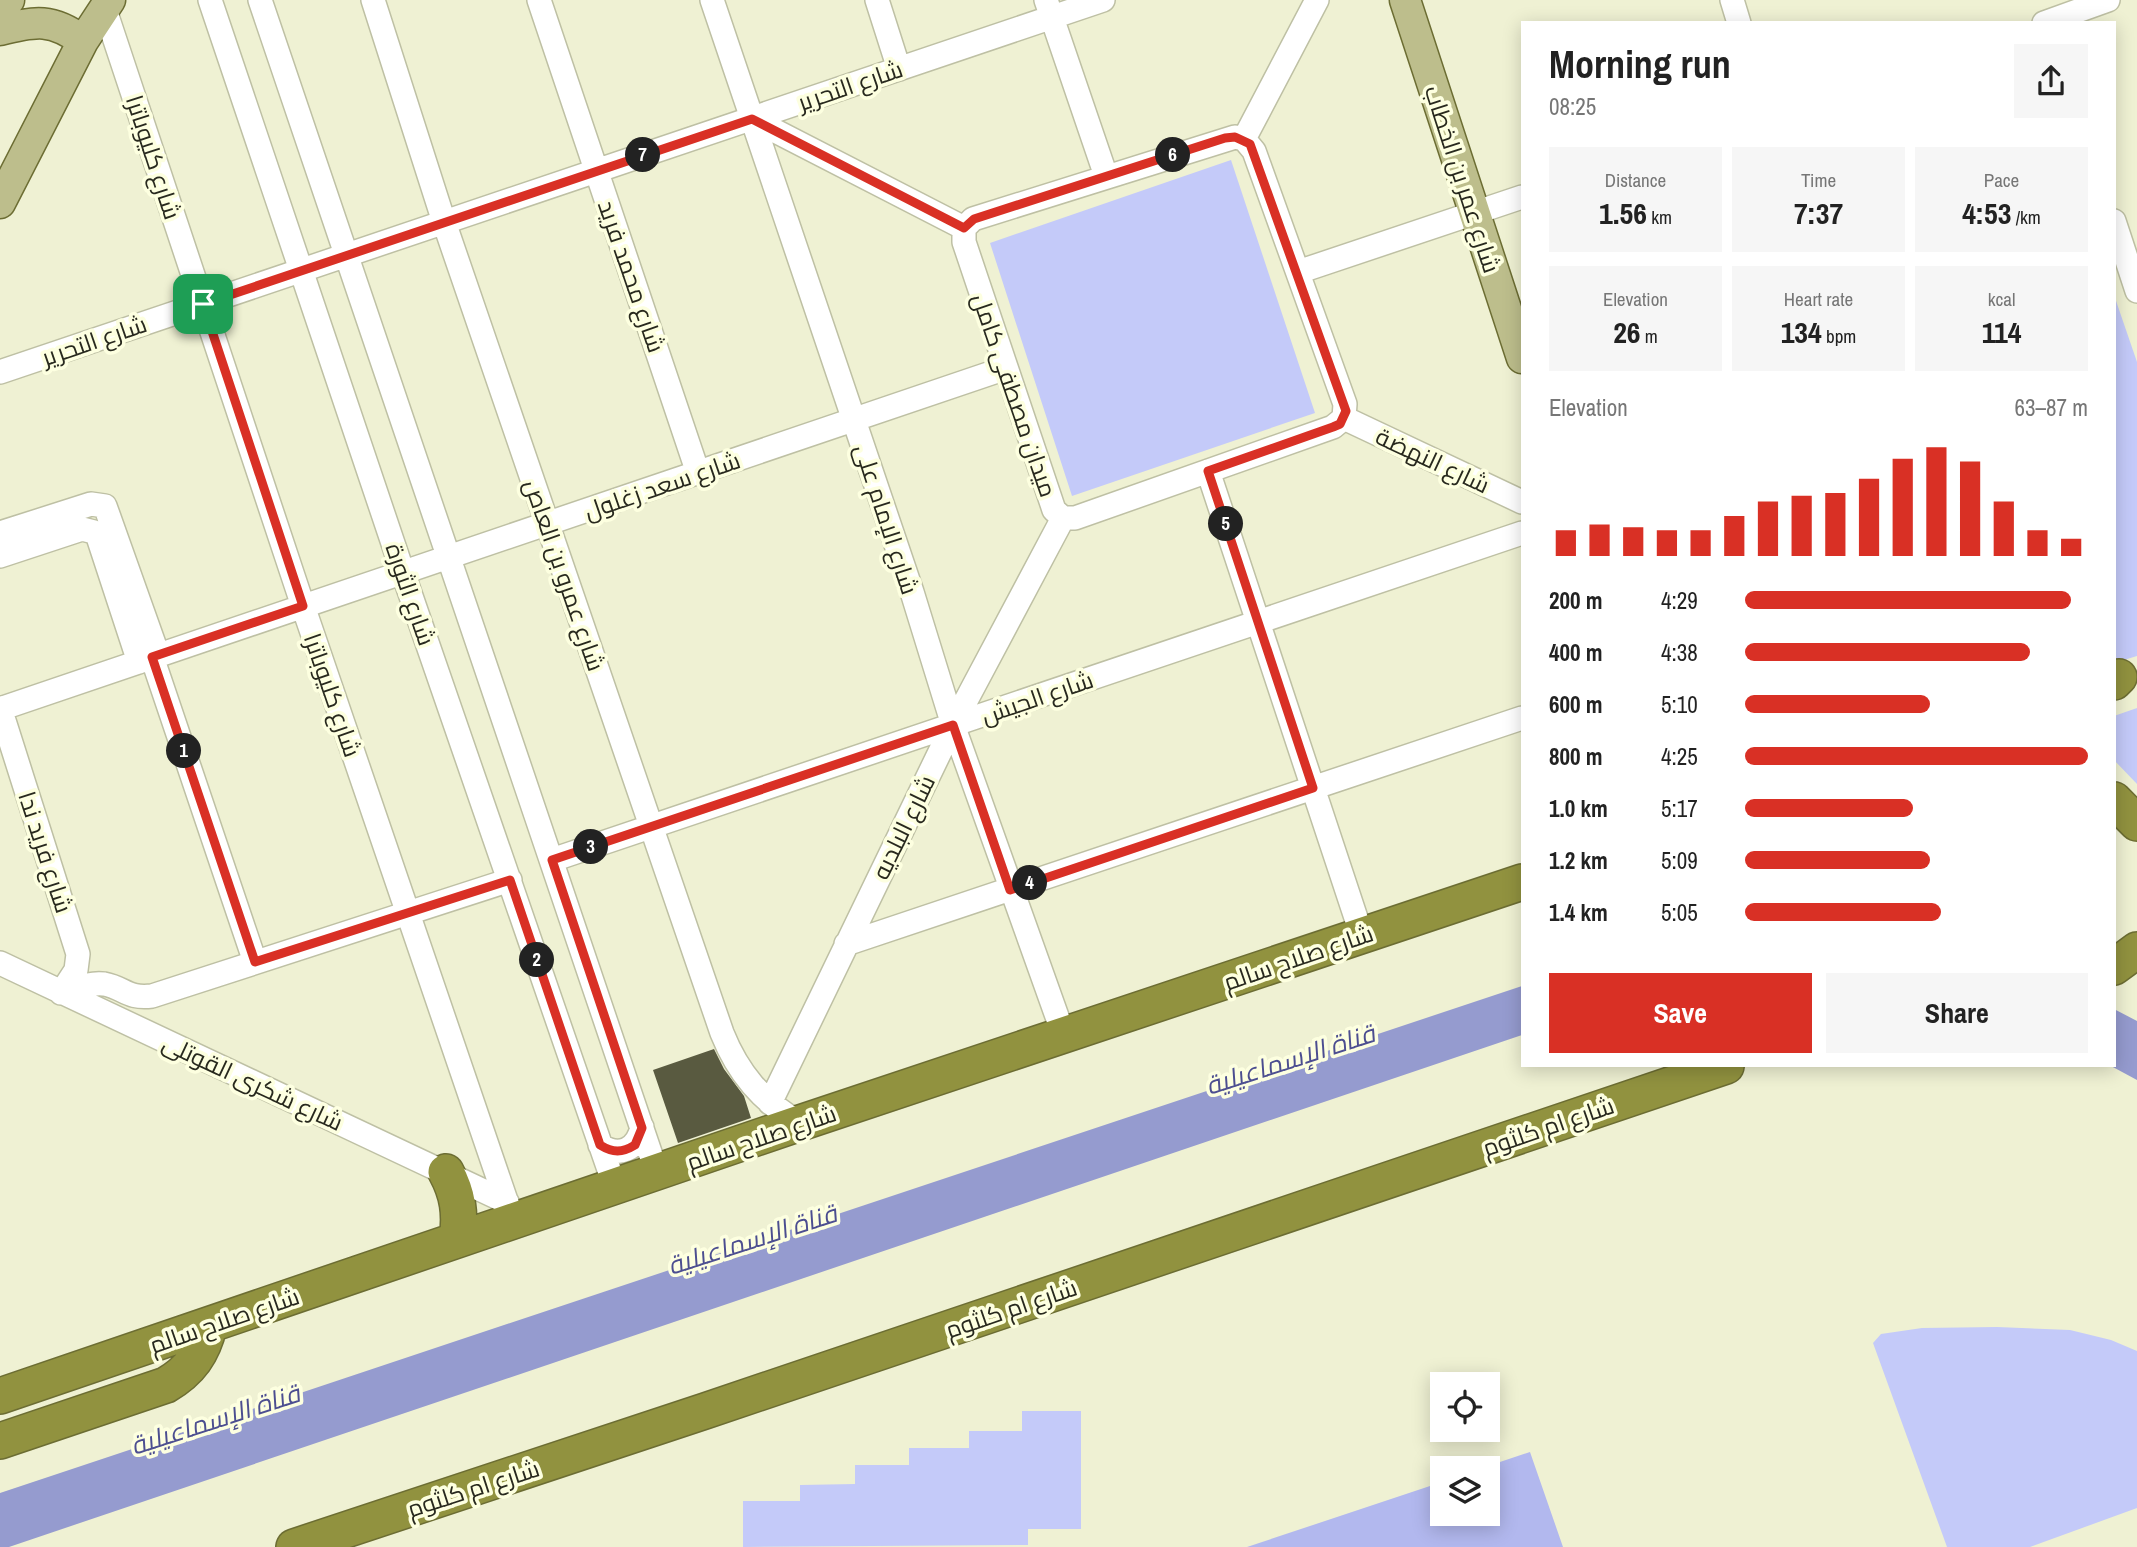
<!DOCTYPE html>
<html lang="en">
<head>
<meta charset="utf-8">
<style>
	:root { --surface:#fff; --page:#f6f6f6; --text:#222; --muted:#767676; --accent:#d93025 }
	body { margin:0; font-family:"Archivo Narrow",Cairo,sans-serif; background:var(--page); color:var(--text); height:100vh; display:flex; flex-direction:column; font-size:26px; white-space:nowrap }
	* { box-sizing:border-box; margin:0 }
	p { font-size:23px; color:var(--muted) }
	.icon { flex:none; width:38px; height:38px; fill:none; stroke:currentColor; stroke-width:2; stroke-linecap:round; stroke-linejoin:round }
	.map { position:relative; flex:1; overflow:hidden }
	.side { position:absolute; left:1521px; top:21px; width:595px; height:1046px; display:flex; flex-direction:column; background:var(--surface); border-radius:0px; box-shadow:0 4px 18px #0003 }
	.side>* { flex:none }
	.buttons { position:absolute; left:1430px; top:1372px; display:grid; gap:14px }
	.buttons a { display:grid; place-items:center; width:70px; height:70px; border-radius:0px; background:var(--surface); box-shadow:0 4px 18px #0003; font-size:35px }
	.pin { position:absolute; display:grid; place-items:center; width:60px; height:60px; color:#fff; margin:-30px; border-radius:14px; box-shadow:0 4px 10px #0006 }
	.km { position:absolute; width:35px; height:35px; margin:-18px; border-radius:50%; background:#222; color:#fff; font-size:19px; line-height:35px; text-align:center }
	.round { display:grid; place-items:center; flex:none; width:74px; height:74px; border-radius:0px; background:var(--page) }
	.headline { display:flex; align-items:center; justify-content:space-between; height:119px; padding:0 28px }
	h1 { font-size:38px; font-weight:700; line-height:52px }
	.figures { display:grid; grid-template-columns:repeat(3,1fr); gap:10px; height:119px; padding:7px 28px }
	.figures div { display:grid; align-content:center; border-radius:0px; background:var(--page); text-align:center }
	.figures b { font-size:30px; font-weight:700 }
	.figures small { font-size:19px; font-weight:400 }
	.figures p { font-size:19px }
	.chart { height:196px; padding:14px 28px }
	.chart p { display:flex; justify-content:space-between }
	.chart svg { width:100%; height:126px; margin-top:7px; stroke:var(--accent); stroke-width:6 }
	.action { display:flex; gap:14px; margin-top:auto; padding:14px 28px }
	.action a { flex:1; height:80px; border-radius:0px; background:var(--accent); color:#fff; font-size:28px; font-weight:700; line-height:80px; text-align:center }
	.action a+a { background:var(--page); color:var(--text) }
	ul { padding:0 28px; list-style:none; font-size:23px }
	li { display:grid; grid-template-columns:112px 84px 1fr; align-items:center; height:52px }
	li i { height:18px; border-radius:9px; background:var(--accent) }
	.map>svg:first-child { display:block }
</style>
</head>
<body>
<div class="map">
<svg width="2137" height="1547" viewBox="0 0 2137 1547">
	<rect width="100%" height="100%" fill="#eff1d3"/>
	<path fill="#c4caf9" d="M1231 160 1315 413 1072 496 990 243Z
		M2114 295 2137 362V656L2114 663Z
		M2137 708V784L2114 760V716Z
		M1997 1327 2070 1330 2111 1340 2137 1351V1508L2030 1547H1947L1873 1343 1881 1334 1922 1328Z
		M1022 1411H1081V1529H1028V1545L743 1547V1501H800V1485L855 1484V1465H909V1448H969V1431H1022Z"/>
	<path fill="#b2b8ee" d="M1530 1452 1563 1547H1247L1442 1482V1514H1488V1468H1482Z"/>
	<path fill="#959bcf" d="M1522 986V1035L9 1547H0V1493Z
		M2114 1009 2137 1021V1080L2111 1066H2114Z"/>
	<path fill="#595a40" d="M714 1049 724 1069 744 1096 751 1118 678 1143 653 1070Z"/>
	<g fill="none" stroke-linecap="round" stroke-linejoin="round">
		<g stroke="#bec0a4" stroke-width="26">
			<path id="minor" d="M210 0 403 573 615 1187
				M260 0 657 1173
				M373 0 444 222 722 1033C738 1073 762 1102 800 1123
				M539 0 698 473
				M712 0 912 592 953 725 1064 1036
				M877 0 899 69
				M1046 0 1106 176
				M1732 0 1739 23
				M104 7 303 606 513 1221
				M2044 23 2108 0
				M752 119 964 228
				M1235 137 1244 139 1254 151 1345 404 1344 418 1333 427 1075 518H1063L1054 510 964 242V228L973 219Z
				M1244 139 1317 0
				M2114 221 2137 291
				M1298 272 1522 197
				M0 372 1103 0
				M1344 418 1522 502
				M1208 471 1362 936
				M0 533 91 504 105 506 158 655
				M0 556 82 529 94 532 98 537 139 662
				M152 657 255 962
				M0 708 78 954 76 970 61 993
				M0 709 1006 368
				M552 860 1522 533
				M846 944 1522 718
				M0 963 507 1202
				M61 993C75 989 90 982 104 984 125 988 127 999 152 996L510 880
				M770 1103 953 725 1063 518
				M600 1145C619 1158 637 1150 642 1127"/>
		</g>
		<g stroke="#6c6d33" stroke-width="33">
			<path id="major" d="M1405 0 1522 358
				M0 4 9 0
				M0 30C36 21 52 18 83 41
				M0 203 83 41 110 0"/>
		</g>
		<g stroke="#6c6d33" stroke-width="38">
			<path id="highway" d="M2114 682 2119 677
				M2114 800 2137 823
				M2114 967 2137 950
				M446 1172C458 1194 461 1214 457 1240
				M0 1396 800 1123 1522 882
				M0 1441 166 1385C190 1371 203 1353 209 1326
				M294 1547 705 1411 1726 1066"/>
		</g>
		<use href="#minor" stroke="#fff" stroke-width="23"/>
		<use href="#major" stroke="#bdbe8c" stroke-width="30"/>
		<use href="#highway" stroke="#91923f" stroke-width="35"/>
	</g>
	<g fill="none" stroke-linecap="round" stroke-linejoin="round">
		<g stroke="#fff" stroke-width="14">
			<path id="route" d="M752 119 964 228 974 219 1225 138 1235 137 1250 144 1346 411 1340 424 1333 427 1208 471 1313 788 1010 890 953 725 552 860 642 1128 635 1145C622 1153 613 1153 600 1145L510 880 255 962 152 657 303 606 203 304Z"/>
		</g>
		<use href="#route" stroke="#d93025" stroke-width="9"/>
	</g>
	<g text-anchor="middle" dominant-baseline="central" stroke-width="7" stroke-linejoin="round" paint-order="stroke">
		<g font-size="24" fill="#28291e" stroke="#fdffe0">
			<text transform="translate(850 85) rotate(-19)">شارع التحرير</text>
			<text transform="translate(154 157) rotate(72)">شارع كليوباترا</text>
			<text transform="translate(1463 179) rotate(72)">شارع عمر بن الخطاب</text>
			<text transform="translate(632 276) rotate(71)">شارع محمد فريد</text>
			<text transform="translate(94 340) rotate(-19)">شارع التحرير</text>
			<text transform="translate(1015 395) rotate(71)">ميدان مصطفى كامل</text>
			<text transform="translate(1433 460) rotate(25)">شارع النهضة</text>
			<text transform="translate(662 485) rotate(-19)">شارع سعد زغلول</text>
			<text transform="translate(887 519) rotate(72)">شارع الإمام على</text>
			<text transform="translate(565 575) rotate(71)">شارع عمرو بن العاص</text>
			<text transform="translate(411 594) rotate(71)">شارع الثورة</text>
			<text transform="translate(333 695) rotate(71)">شارع كليوباترا</text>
			<text transform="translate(1037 697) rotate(-19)">شارع الجيش</text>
			<text transform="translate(903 827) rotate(-64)">شارع البلديه</text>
			<text transform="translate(46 852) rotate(72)">شارع فريد ندا</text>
			<text transform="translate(1298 957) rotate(-19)">شارع صلاح سالم</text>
			<text transform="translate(253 1082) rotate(25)">شارع شكرى القوتلى</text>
			<text transform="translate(1548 1126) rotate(-19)">شارع ام كلثوم</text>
			<text transform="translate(761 1137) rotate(-19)">شارع صلاح سالم</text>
			<text transform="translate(1011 1308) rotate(-19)">شارع ام كلثوم</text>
			<text transform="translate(224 1320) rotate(-19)">شارع صلاح سالم</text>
			<text transform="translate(473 1488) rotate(-18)">شارع ام كلثوم</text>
		</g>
		<g font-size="26" font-style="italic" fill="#4c4e90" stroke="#fdffe0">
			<text transform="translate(1290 1059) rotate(-18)">قناة الإسماعيلية</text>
			<text transform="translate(752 1239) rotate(-18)">قناة الإسماعيلية</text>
			<text transform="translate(215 1419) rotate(-18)">قناة الإسماعيلية</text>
		</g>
	</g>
</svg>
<div class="buttons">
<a><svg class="icon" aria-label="locate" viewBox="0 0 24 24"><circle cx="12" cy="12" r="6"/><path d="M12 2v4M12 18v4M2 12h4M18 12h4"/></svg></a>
<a><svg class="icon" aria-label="layers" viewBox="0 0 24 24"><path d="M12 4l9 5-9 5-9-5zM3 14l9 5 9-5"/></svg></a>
</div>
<div class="pin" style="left:203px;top:304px;background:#1e9e55"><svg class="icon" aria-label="arrive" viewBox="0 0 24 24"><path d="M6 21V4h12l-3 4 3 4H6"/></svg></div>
<b class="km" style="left:184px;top:751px">1</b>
<b class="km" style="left:537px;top:960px">2</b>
<b class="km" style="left:591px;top:847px">3</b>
<b class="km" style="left:1030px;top:883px">4</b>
<b class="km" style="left:1226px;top:524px">5</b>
<b class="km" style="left:1173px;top:155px">6</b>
<b class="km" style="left:643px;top:155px">7</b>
<section class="side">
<div class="headline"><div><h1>Morning run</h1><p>08:25</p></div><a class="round"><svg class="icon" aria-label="share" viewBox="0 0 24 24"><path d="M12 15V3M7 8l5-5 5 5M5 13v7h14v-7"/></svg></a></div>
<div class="figures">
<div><p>Distance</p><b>1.56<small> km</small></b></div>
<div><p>Time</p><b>7:37</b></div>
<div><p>Pace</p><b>4:53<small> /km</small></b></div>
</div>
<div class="figures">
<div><p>Elevation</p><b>26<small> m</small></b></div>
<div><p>Heart rate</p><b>134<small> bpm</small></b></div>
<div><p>kcal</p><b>114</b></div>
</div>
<div class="chart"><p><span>Elevation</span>63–87 m</p>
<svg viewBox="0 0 160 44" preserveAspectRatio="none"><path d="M5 44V35M15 44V33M25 44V34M35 44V35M45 44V35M55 44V30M65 44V25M75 44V23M85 44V22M95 44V17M105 44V10M115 44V6M125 44V11M135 44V25M145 44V35M155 44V38"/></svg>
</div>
<ul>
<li><b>200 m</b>4:29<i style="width:95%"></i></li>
<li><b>400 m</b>4:38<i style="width:83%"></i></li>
<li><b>600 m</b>5:10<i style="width:54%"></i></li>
<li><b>800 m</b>4:25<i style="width:100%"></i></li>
<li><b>1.0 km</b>5:17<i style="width:49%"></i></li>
<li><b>1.2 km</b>5:09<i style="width:54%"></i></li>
<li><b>1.4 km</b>5:05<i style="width:57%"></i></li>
</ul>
<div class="action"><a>Save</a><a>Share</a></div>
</section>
</div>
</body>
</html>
